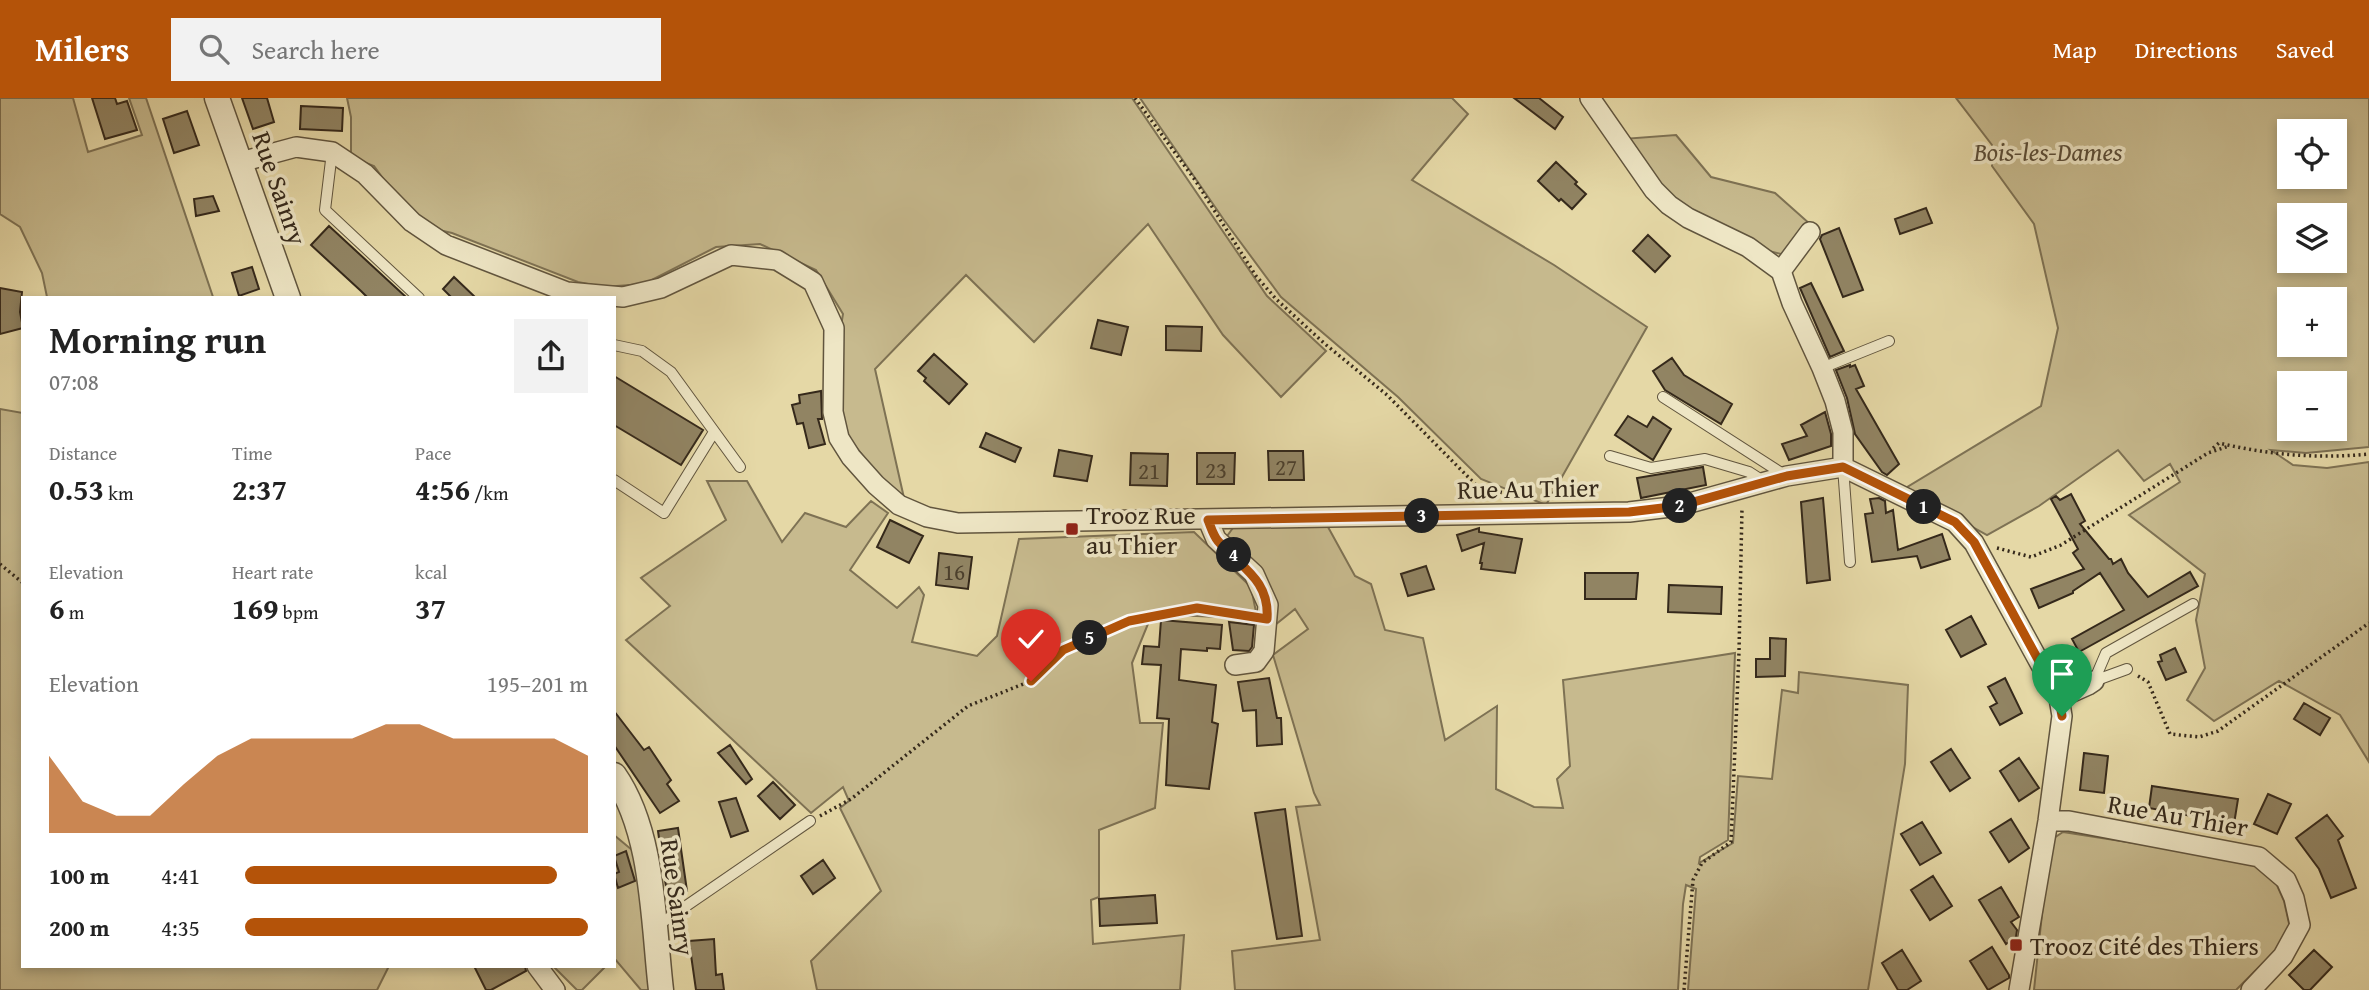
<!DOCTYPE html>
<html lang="en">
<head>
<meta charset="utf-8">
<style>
	:root { --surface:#fff; --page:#f2f2f2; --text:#222; --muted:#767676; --accent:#b45309 }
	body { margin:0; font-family:"Gentium Book Plus",serif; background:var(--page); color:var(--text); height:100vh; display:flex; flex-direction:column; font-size:26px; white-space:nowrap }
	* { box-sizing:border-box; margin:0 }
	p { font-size:23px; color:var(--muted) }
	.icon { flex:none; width:38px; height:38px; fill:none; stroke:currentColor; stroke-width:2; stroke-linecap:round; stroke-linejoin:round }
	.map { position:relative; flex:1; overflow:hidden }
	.details { position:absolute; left:21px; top:198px; width:595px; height:672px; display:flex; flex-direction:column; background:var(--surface); border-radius:0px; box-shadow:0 4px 10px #0003 }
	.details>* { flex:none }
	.fabs { position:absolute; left:2277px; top:21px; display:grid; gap:14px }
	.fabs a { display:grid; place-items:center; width:70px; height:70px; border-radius:0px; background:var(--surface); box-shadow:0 4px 10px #0003; font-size:35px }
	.pin { position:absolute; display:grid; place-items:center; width:60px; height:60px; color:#fff; margin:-72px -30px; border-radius:50% 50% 50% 0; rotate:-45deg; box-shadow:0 0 7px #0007 }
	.pin .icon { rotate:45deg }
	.km { position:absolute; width:35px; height:35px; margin:-18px; border-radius:50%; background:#222; color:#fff; font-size:19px; line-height:35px; text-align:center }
	.round { display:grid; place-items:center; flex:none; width:74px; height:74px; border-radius:0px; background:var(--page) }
	.overview { display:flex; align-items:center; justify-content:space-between; height:119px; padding:0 28px }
	h1 { font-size:38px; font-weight:700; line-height:52px }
	.stats { display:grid; grid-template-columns:repeat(3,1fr); gap:10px; height:119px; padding:7px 28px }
	.stats div { display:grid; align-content:center }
	.stats b { font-size:30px; font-weight:700 }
	.stats small { font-size:19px; font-weight:400 }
	.stats p { font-size:19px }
	.chart { height:196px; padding:14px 28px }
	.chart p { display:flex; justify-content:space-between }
	.chart svg { width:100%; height:126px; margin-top:7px; fill:var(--accent); opacity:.7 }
	ul { padding:0 28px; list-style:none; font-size:23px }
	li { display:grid; grid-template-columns:112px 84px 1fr; align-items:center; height:52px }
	li i { height:18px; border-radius:9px; background:var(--accent) }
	header { display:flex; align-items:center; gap:42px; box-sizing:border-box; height:98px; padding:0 35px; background:var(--accent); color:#fff }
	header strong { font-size:33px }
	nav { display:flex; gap:38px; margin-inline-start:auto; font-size:24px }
	.search { width:490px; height:63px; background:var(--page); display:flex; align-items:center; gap:18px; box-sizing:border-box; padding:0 24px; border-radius:0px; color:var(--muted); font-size:26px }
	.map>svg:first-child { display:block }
</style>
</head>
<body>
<header>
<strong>Milers</strong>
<div class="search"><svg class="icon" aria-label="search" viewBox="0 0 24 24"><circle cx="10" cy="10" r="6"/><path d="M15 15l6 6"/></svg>Search here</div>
<nav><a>Map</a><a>Directions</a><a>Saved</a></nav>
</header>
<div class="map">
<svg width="2369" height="892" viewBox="0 0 2369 892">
	<rect width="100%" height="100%" fill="#e5d8a6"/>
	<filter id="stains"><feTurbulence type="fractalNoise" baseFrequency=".00286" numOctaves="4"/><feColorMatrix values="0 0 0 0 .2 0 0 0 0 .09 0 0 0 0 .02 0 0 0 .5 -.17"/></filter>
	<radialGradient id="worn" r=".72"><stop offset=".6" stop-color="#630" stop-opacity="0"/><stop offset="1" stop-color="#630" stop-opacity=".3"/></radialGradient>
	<path fill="#c7ba8e" stroke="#7e7254" stroke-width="2" fill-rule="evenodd" d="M0 0H73L88 54 142 37 129 0H146L213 199H47L42 175 20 129 0 116Z
		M347 0H1132L1267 198 1326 253 1281 299 1223 237 1148 126 1034 244 966 177 875 271 904 400 892 394 840 329 837 252 843 216 816 172 760 146 716 149 644 186 603 189 578 184 452 135 430 130 403 108 374 68 351 59V19Z
		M1140 0H1452L1468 16 1412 82 1554 167 1647 229 1546 407 1481 381 1398 299 1281 199 1224 122Z
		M1956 0H2369V349L2306 355 2271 352 2293 367 2327 370 2369 364V664L2340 617 2279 583 2214 623 2187 602 2205 570 2196 522 2205 476 2129 417 2180 384 2170 366 2144 383 2118 352 2039 408 1987 437 1904 391 2041 308 2058 230 2034 126 1992 68V47ZM2289 33H2334V79H2289ZM2289 117H2334V163H2289ZM2289 201H2334V247H2289ZM2289 285H2334V331H2289Z
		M1676 37 1711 79 1775 95 1810 126 1785 157 1709 138 1665 104 1622 41Z
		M0 311 23 315V868H389L377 892H0Z
		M707 383H747L782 444 805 415 846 429 871 403 888 415 850 472 897 510 919 489 924 497 912 544 977 558 997 538 1019 441 1194 434 1251 489 1258 524 1219 519 1152 516 1132 565 1140 625H1163L1155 710 1099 732V799L1091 802 1093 846 1184 837 1180 892H817L811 863 881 793 840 710 849 703 843 689 811 715 626 542 670 508 641 480 726 422Z
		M1235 427 1328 429 1355 478 1371 486 1385 532 1423 540 1445 642 1497 608 1496 691 1534 709 1563 710 1557 681 1570 668 1563 582 1735 555 1728 742 1700 759 1699 765 1733 745 1738 678 1772 681 1782 592 1798 595 1799 574 1908 587 1905 666 1868 892H1688L1696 791 1686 787 1683 806 1678 892H1235L1232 853 1320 842 1296 709 1320 707 1314 695 1273 557 1308 531 1295 511 1275 527 1225 441Z
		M2063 734 2243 762 2262 770 2276 785 2284 803 2290 830 2281 847 2236 892H2034L2048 759 2054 740Z
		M614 737 638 757 651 892H641L614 860Z
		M553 868H606L582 892H577Z"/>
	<path fill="#918463" stroke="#35291b" stroke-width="2" d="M92 0H115L117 6 127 3 137 32 105 41Z
		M242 0H267L274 24 253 31Z
		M1514 0H1539L1563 19 1555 31Z
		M301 8 343 10 342 33 300 31Z
		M187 13 199 47 174 55 163 21Z
		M1556 64 1577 84 1575 86 1586 96 1572 111 1561 101 1559 103 1538 83Z
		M213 98 219 113 196 118 194 101Z
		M1926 110 1932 125 1900 136 1895 121Z
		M329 128 407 200H368L361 193 311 147Z
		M1839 130 1863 192 1843 199 1820 141 1822 137Z
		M1648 137 1670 158 1655 174 1633 153Z
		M252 169 259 191 239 198 232 175Z
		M454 179 476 200H452L443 191Z
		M1811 185 1844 253 1830 259 1800 190Z
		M0 190 22 194 20 214 23 230 0 236Z
		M1098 222 1128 229 1121 257 1091 250Z
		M1166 228 1202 229 1201 253 1166 252Z
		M934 256 967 286 949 306 924 283 926 280 918 273Z
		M1672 260 1684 277 1732 306 1721 326 1665 292 1653 273Z
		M1850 267V269L1855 267 1864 288 1856 291 1899 366 1887 377 1882 374 1855 336 1847 300 1836 272Z
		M614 278 703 332 681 367 614 327Z
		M821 293 822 321H818L825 346 809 350 803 325 797 326 792 307 800 305 799 297Z
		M1825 314 1831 336V348L1789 362 1782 346 1807 338 1801 327Z
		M1628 318 1647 329 1653 319 1671 331 1653 362 1615 337Z
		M986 335 1021 350 1015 364 980 349Z
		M1059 352 1092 358 1087 383 1054 378Z
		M1268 353H1303L1304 382H1269Z
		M1131 355 1168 356 1167 388 1130 387Z
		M1197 355H1235L1234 386H1197Z
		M1703 369 1706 387 1641 400 1637 380Z
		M2071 396 2085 423 2080 426 2109 461H2111L2113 466 2121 461 2128 475 2148 499 2190 474 2198 488 2079 554 2072 541 2124 512 2100 475 2073 493V495L2039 510 2031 491 2084 471 2073 455 2078 451 2051 401 2056 398 2060 402Z
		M1823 400 1830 482 1807 485 1801 404Z
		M1879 400 1885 403 1886 415 1893 412 1898 452 1942 436 1950 461 1921 470 1917 458 1872 464 1865 416 1873 415 1870 401Z
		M890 422 923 438 909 465 877 449Z
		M1479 430V434L1522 441 1515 475 1481 471 1482 465H1480L1484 445 1462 453 1457 437Z
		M939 455 972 459 968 491 936 487Z
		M1426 468 1434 491 1408 498 1401 476Z
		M1585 475H1638L1636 501H1585Z
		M1669 487 1722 489 1721 516 1668 514Z
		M1971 518 1986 546 1961 559 1946 532Z
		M1161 522 1222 527 1220 551 1207 550V553L1181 551 1179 582 1216 587 1212 624 1218 626 1209 691 1166 687 1169 621 1157 620 1161 567 1142 566 1144 548 1159 549Z
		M1229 524 1254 527 1252 549 1249 553 1233 552Z
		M1770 540 1786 541 1785 578 1756 579V561H1770Z
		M2175 550 2186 574 2166 582 2158 564 2162 563 2160 557Z
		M1269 580 1277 620H1281L1282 646 1257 648 1256 612 1243 613 1238 584Z
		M2005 580 2022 615 2000 627 1990 609 1997 605 1988 589Z
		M2304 605 2330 620 2320 637 2294 621Z
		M614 613 644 652 649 649 671 682 667 686 679 703 660 715 614 647Z
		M730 647 752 681 746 686 718 655Z
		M1951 651 1970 680 1950 693 1931 664Z
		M2084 655 2108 658 2104 695 2080 692Z
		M2019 660 2039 690 2019 703 2000 673Z
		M773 684 795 707 780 721 758 698Z
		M2152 688 2238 701 2234 726 2149 710Z
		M2268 696 2291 706 2277 736 2254 726Z
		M736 700 748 733 731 739 719 704Z
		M1285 711 1302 838 1277 841 1255 715Z
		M2327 717 2343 738 2338 742 2356 790 2331 800 2319 771 2296 740Z
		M2011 721 2029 750 2009 764 1990 734Z
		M1922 724 1941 755 1920 767 1901 736Z
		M678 730 687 793 667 796 658 733Z
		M626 753 635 783 618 790 614 776 619 774 614 758Z
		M823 762 835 780 813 796 801 778Z
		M1933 778 1952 808 1930 822 1911 792Z
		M2001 789 2019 819 2011 824 2017 832 2016 839 2006 846 1979 802Z
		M1155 797 1157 825 1100 828 1099 801Z
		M714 841 716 877 722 876 724 892H696L689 843Z
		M1992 849 2009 877V880L1988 892 1970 863Z
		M1902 852 1921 883 1907 892H1898L1882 865Z
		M2314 852 2332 869 2310 892H2304L2289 877Z
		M474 868H525L526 873 491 892H486Z"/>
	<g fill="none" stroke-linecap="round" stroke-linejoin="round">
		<g stroke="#61553e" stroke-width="12">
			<path id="service" d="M332 54 325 112 419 200
				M614 247 642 253 671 274 740 369
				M1822 270 1889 243
				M1663 299 1786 378
				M1610 358 1651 370 1705 361 1749 374 1763 383
				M1843 369 1850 464
				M614 382 664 415 714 334
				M2094 583 2106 555 2193 506
				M2094 583 2127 571
				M657 828 810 723"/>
		</g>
		<g stroke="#61553e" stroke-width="22">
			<path id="minor" d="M1590 0 1654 92 1669 107 1688 120 1748 149 1781 173 1792 205 1822 270 1835 303 1843 334V369
				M241 64 296 49 332 54 365 76 412 124 446 147 567 194 623 199 661 190 731 157 777 162 813 184 834 230 833 314 839 340 851 359 876 387 899 407 927 419 958 425 1629 414 1679 408 1787 378 1843 369 1955 424 1974 445 2059 600 2062 618 2048 723 2019 892
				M1781 173 1810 134
				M1208 422 1216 441 1254 476 1268 507 1264 553 1256 564 1235 567
				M2059 600 2088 587 2094 583
				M2048 723H2069L2259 759 2286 782 2294 800 2300 827 2283 858 2251 892
				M537 868 555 892"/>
		</g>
		<g stroke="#61553e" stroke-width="27">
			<path id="tertiary" d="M217 0 288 200
				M614 677C654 734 653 824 661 892"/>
		</g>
		<path stroke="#35291b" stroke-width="3.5" stroke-dasharray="2 3.5" stroke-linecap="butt" d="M1135 0 1195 82 1256 178 1276 201 1325 246 1387 297 1478 389 1513 397
			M2213 350 2219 345C2270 357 2317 361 2369 356
			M1997 450 2031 459 2061 447 2208 355 2229 348
			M0 466 23 485
			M2138 578 2148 584 2170 636 2199 639 2218 633 2369 525
			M820 718 851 701 968 608 1031 583 1063 552 1129 523 1197 510 1251 518
			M1684 892 1693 782 1702 765 1731 744 1739 554 1742 410"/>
		<use href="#service" stroke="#eee6c5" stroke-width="10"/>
		<use href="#minor" stroke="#eee6c5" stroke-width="19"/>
		<use href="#tertiary" stroke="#eee6c5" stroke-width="24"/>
	</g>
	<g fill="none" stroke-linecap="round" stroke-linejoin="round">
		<g stroke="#fff" stroke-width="14">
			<path id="route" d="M1031 583 1063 552 1129 523 1197 510 1267 521C1270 481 1240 469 1218 443 1213 437 1211 429 1208 422L1629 414 1679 408 1787 378 1843 369 1955 424 1974 444 2059 600 2062 618"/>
		</g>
		<use href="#route" stroke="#b45309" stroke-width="9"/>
	</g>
	<g fill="#8f2418" stroke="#eee6c5" stroke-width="2.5">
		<rect x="1065" y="424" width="14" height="14" rx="3.5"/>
		<rect x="2009" y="840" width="14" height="14" rx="3.5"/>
	</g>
	<g text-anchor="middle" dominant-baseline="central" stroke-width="7" stroke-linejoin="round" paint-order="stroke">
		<g font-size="23" fill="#4c402d">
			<text x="1286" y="368">27</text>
			<text x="1216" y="371">23</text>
			<text x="1149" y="372">21</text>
			<text x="954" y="473">16</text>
		</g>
		<g font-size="26" font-style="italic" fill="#5a4d38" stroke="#eee6c5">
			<text x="2048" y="53">Bois-les-Dames</text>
		</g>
		<g font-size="26" fill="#35291b" stroke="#eee6c5">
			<text transform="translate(280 90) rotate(71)">Rue Sainry</text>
			<text transform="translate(1528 390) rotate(-1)">Rue Au Thier</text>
			<text transform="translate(2178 717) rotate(10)">Rue Au Thier</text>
			<text transform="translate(678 799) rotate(82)">Rue Sainry</text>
		</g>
		<g font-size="26" fill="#35291b" stroke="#eee6c5" text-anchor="start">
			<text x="1086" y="416">Trooz Rue<tspan x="1086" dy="30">au Thier</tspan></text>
			<text x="2030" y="847">Trooz Cité des Thiers</text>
		</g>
	</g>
	<rect width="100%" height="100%" filter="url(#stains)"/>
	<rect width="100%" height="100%" fill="url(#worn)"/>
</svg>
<div class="fabs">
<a><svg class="icon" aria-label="locate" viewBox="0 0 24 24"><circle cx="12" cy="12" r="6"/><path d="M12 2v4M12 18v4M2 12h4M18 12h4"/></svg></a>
<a><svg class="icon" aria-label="layers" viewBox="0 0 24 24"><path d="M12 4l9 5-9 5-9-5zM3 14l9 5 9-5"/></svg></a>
<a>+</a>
<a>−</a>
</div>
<div class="pin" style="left:2062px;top:618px;background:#1e9e55"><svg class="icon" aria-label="arrive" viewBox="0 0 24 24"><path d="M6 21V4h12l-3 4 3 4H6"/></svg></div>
<div class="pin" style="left:1031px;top:583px;background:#d93025"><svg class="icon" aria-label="check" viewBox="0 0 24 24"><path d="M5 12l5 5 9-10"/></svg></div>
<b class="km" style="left:1924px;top:409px">1</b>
<b class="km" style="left:1680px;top:408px">2</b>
<b class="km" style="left:1422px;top:418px">3</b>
<b class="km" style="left:1234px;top:457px">4</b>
<b class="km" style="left:1090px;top:540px">5</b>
<section class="details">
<div class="overview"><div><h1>Morning run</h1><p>07:08</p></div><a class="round"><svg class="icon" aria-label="share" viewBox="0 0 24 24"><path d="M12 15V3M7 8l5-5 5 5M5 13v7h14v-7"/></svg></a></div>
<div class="stats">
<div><p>Distance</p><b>0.53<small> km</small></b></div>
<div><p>Time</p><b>2:37</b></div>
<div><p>Pace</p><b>4:56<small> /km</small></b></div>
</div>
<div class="stats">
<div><p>Elevation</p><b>6<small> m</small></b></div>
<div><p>Heart rate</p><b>169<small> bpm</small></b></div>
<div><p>kcal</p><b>37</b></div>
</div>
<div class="chart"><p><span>Elevation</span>195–201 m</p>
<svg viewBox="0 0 160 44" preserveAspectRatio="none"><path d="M0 44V17L10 33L20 38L30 38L40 27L50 17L60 11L70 11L80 11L90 11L100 6L110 6L120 11L130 11L140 11L150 11L160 17V44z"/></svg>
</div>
<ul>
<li><b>100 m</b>4:41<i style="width:91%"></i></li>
<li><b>200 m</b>4:35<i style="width:100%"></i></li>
</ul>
</section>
</div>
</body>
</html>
